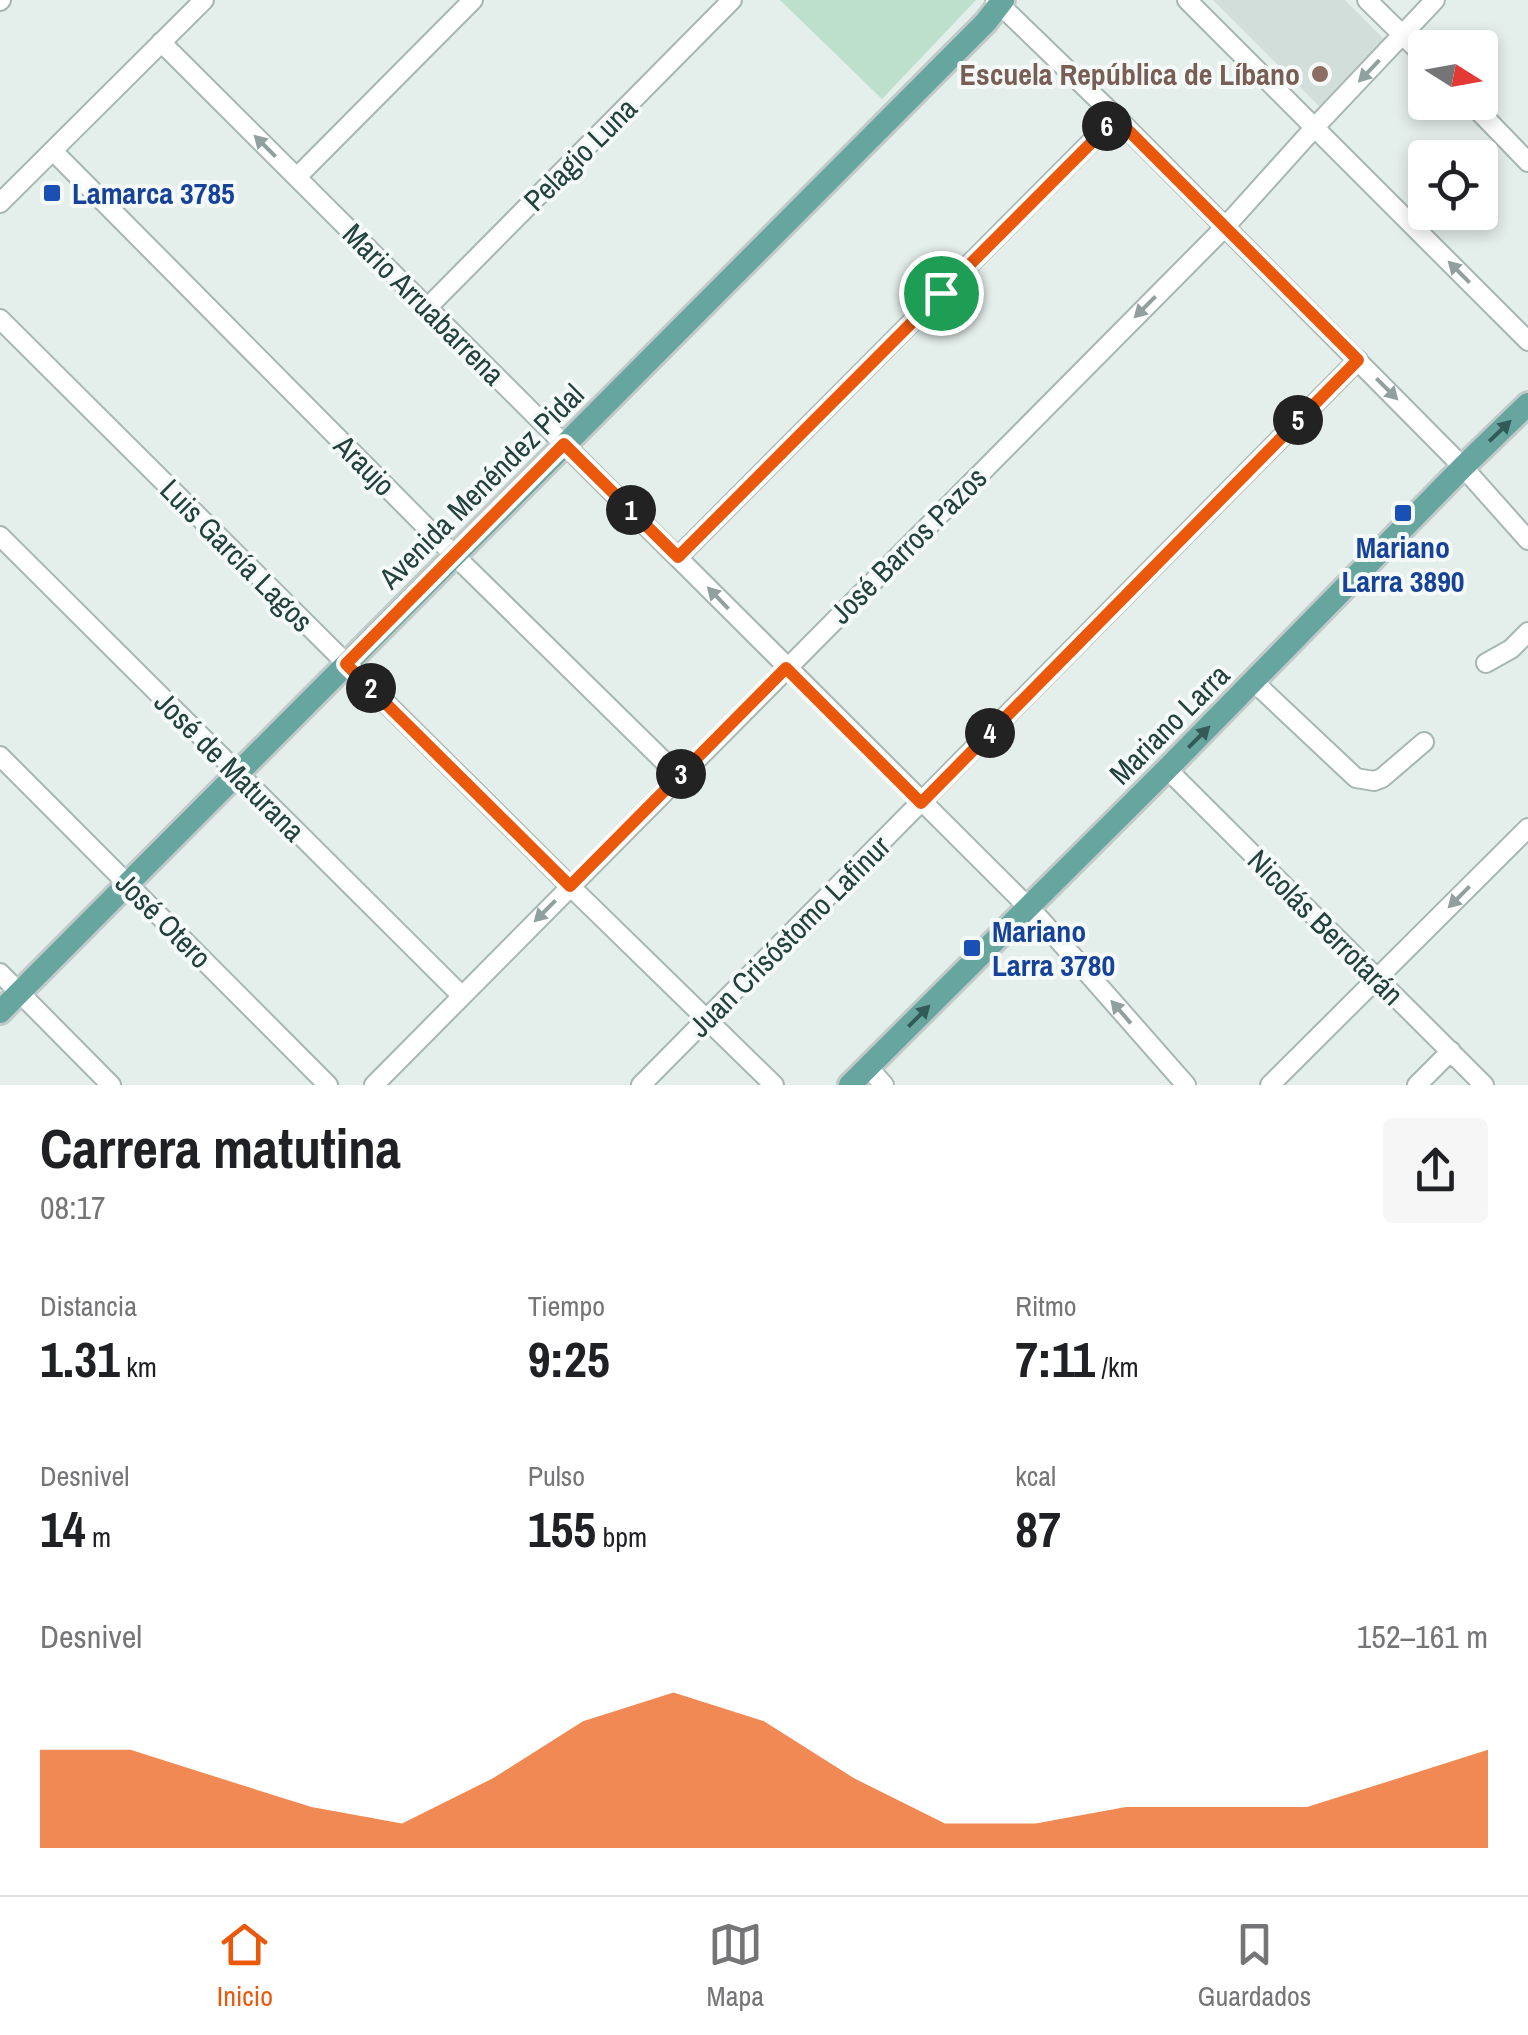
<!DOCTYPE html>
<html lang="es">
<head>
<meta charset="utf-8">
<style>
	:root { --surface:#fff; --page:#f6f6f6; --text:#202124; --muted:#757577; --line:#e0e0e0; --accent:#ea580c }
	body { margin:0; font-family:"Archivo Narrow",sans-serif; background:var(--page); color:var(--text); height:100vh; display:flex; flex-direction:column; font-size:38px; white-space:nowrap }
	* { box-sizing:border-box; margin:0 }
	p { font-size:32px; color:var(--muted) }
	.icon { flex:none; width:55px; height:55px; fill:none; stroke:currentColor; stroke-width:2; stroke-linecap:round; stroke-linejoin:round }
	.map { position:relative; height:1085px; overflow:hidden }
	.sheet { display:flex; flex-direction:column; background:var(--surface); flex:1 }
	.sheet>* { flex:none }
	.needle { width:65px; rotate:101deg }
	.fabs { position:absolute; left:1408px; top:30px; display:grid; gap:20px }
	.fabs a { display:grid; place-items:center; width:90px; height:90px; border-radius:10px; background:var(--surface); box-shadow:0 5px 15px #0003; font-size:50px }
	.pin { position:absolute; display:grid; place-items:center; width:85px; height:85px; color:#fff; margin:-42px; border:5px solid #fff; border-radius:50%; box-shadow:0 2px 10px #0007 }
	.km { position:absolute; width:50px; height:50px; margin:-25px; border-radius:50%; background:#222; color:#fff; font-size:28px; line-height:50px; text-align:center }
	.round { display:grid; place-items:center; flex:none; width:105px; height:105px; border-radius:10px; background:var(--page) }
	.head { display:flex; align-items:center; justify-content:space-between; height:170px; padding:0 40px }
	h1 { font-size:55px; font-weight:700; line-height:75px }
	.metrics { display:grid; grid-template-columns:repeat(3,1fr); gap:15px; height:170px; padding:10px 40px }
	.metrics div { display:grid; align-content:center }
	.metrics b { font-size:50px; font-weight:700 }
	.metrics small { font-size:28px; font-weight:400 }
	.metrics p { font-size:28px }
	.chart { height:280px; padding:20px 40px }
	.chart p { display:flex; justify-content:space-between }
	.chart svg { width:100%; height:180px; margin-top:10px; fill:var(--accent); opacity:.7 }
	.menu { display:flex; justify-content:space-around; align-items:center; height:140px; border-top:2px solid var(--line); background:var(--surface); font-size:28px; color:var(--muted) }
	.menu a { display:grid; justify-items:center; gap:5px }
	.menu .active { color:var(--accent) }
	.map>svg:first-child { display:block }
</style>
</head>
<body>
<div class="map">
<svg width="1528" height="1085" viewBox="0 0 1528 1085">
	<rect width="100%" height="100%" fill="#e4eeeb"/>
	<path fill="#d2deda" d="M1213 0H1345L1385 40 1320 107Z"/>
	<path fill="#bce0cb" d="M780 0H976L882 99Z"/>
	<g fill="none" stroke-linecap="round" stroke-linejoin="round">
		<g stroke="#a6b7b3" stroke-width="22">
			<path id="minor" d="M995 0 1116 117 1463 467 1528 540
				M1187 0 1528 341
				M1367 0 1425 57
				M0 1 1 0
				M161 42 1040 919 1186 1085
				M1470 102 1528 162
				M53 151 454 555 679 776
				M297 177 473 0
				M0 203 204 0
				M428 307 732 0
				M0 319 570 886 774 1085
				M0 536 461 995
				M678 557 1116 117
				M1486 663 1511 649 1528 632
				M1254 682 1356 778 1374 781 1382 778 1424 742
				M0 756 328 1085
				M1167 769 1484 1085
				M0 973 111 1085
				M868 1067 884 1085
				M374 1085 1225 227 1315 127 1435 0
				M641 1085 1358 360
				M1270 1085 1528 828
				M1417 1085 1451 1051"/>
		</g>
		<g stroke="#c1cac9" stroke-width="28">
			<path id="major" d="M0 1012 986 22 1003 0
				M850 1085 1167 769 1463 467 1528 404"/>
		</g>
		<use href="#minor" stroke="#fff" stroke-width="18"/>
		<use href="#major" stroke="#66a69f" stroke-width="22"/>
	</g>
	<defs><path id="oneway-solid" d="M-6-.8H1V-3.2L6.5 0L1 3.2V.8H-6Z" transform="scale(2.5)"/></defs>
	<g fill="#90a09e">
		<use href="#oneway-solid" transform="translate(1369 71) rotate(134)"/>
		<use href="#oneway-solid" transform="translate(265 146) rotate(-135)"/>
		<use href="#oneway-solid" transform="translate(1459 272) rotate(-135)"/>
		<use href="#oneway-solid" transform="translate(1145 307) rotate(135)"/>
		<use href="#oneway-solid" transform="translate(1387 389) rotate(45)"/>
		<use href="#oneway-solid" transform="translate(718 598) rotate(-134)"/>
		<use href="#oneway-solid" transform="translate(1459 897) rotate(135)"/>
		<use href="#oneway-solid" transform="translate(545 911) rotate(135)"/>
		<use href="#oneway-solid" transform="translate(1121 1012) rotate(-131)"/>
	</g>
	<g fill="#335a56">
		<use href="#oneway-solid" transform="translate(1500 431) rotate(-44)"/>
		<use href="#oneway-solid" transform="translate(1199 737) rotate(-45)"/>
		<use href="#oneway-solid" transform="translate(919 1016) rotate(-45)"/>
	</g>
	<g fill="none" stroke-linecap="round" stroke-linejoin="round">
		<g stroke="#fff" stroke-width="20">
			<path id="route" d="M1116 118 1358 360 921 803 786 668 570 886 346 664 564 444 678 557Z"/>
		</g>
		<use href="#route" stroke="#ea580c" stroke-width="12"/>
	</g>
	<circle fill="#8d6e63" stroke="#f5faf8" stroke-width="4" cx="1320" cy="74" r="10"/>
	<g fill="#1a4fb4" stroke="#f5faf8" stroke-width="4">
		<rect x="42" y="183" width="20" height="20" rx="5"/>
		<rect x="1393" y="503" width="20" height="20" rx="5"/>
		<rect x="962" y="938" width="20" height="20" rx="5"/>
	</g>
	<g text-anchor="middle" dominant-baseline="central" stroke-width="8" stroke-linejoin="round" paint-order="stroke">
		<g font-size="30" font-weight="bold" fill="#785e54" stroke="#f5faf8" text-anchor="end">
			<text x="1300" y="74">Escuela República de Líbano</text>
		</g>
		<g font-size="30" fill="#22413d" stroke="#f5faf8">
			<text transform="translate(580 154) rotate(-45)">Pelagio Luna</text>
			<text transform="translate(424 304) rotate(45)">Mario Arruabarrena</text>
			<text transform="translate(365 465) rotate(45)">Araujo</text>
			<text transform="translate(481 486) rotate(-45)">Avenida Menéndez Pidal</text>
			<text transform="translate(908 545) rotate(-45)">José Barros Pazos</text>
			<text transform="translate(237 555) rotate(45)">Luis García Lagos</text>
			<text transform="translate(1169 724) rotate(-45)">Mariano Larra</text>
			<text transform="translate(230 766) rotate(45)">José de Maturana</text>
			<text transform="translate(164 920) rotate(45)">José Otero</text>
			<text transform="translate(1326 927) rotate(45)">Nicolás Berrotarán</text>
			<text transform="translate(789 936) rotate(-45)">Juan Crisóstomo Lafinur</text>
		</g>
		<g font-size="30" font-weight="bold" fill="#164399" stroke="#f5faf8" text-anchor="start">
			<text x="72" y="193">Lamarca 3785</text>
			<text x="1403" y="547" text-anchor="middle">Mariano<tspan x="1403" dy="34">Larra 3890</tspan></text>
			<text x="992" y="931">Mariano<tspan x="992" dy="34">Larra 3780</tspan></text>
		</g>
	</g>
</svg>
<div class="fabs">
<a><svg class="needle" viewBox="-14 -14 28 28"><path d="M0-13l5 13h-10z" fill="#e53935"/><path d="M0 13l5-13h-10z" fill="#757577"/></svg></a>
<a><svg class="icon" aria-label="locate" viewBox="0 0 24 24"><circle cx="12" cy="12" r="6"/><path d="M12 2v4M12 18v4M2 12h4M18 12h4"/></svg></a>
</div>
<div class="pin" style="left:941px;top:293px;background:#1e9e55"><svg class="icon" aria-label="arrive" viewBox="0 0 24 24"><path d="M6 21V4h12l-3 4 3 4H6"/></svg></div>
<b class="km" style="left:631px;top:510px">1</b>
<b class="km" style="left:371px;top:688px">2</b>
<b class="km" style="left:681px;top:774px">3</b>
<b class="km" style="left:990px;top:733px">4</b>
<b class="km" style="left:1298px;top:420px">5</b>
<b class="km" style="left:1107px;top:126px">6</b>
</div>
<section class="sheet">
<div class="head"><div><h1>Carrera matutina</h1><p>08:17</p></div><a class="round"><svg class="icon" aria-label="share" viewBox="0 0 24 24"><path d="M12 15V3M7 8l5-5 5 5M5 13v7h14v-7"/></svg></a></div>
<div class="metrics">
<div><p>Distancia</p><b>1.31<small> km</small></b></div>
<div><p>Tiempo</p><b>9:25</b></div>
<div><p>Ritmo</p><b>7:11<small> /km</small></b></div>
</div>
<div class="metrics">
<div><p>Desnivel</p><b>14<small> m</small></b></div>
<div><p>Pulso</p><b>155<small> bpm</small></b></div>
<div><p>kcal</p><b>87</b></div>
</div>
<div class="chart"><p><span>Desnivel</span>152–161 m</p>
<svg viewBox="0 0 160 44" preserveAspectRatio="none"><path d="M0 44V20L10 20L20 27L30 34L40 38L50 27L60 13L70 6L80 13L90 27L100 38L110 38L120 34L130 34L140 34L150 27L160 20V44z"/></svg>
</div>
</section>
<nav class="menu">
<a class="active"><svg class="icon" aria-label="home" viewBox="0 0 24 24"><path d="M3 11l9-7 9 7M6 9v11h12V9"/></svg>Inicio</a>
<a><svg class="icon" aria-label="map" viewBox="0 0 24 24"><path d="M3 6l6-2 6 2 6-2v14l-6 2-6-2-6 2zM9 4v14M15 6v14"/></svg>Mapa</a>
<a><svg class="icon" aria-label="saved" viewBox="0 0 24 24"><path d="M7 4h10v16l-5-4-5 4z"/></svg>Guardados</a>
</nav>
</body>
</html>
